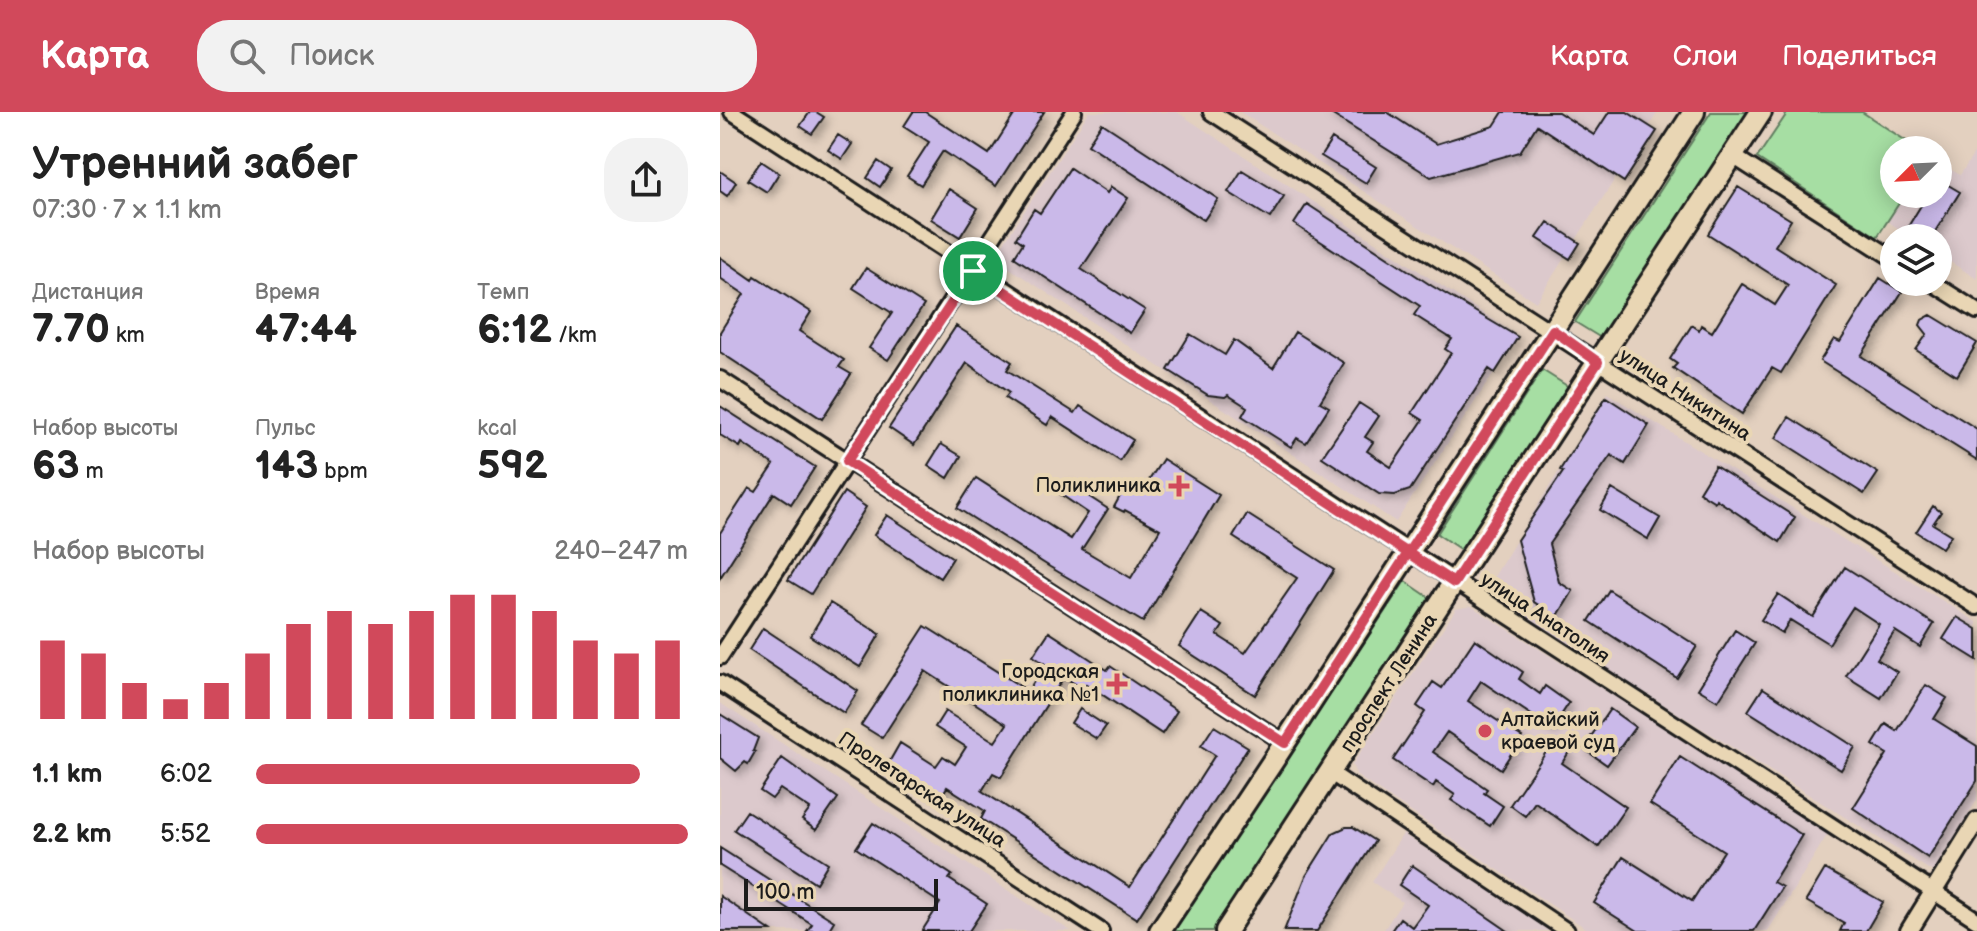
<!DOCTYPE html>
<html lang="ru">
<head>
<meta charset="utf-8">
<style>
	:root { --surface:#fff; --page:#f2f2f2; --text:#222; --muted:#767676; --accent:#d1495b }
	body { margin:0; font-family:"Balsamiq Sans",sans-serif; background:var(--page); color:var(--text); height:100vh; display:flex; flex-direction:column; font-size:30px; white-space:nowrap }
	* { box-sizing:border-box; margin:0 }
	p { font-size:26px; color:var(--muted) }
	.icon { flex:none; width:44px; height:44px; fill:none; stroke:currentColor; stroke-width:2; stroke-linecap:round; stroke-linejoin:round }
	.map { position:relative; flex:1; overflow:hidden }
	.drawer { display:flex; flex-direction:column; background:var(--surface); width:720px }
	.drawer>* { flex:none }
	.needle { width:52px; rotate:246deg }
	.fabs { position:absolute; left:1160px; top:24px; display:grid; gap:16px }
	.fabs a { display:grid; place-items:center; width:72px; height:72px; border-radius:50%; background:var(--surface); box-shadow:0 4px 20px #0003; font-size:40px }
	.scale { position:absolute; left:24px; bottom:20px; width:194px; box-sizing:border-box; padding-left:8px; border:4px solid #1c1c1c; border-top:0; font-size:22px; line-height:28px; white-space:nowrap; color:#1c1c1c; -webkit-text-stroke:6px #e9d6b4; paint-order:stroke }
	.pin { position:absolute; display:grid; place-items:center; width:68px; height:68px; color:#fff; margin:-34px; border:4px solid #fff; border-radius:50%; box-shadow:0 2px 8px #0007 }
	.round { display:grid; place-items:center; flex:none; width:84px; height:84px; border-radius:32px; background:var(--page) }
	.headline { display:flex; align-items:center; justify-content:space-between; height:136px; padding:0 32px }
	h1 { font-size:44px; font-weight:800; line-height:60px }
	.metrics { display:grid; grid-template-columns:repeat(3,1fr); gap:12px; height:136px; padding:8px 32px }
	.metrics div { display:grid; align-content:center }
	.metrics b { font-size:40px; font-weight:800 }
	.metrics small { font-size:22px; font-weight:400 }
	.metrics p { font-size:22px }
	.chart { height:224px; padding:16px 32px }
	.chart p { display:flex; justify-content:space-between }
	.chart svg { width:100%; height:144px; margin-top:8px; stroke:var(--accent); stroke-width:6 }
	ul { padding:0 32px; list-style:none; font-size:26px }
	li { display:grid; grid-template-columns:128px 96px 1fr; align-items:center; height:60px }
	li i { height:20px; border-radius:10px; background:var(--accent) }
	header { display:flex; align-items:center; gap:48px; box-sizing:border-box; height:112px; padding:0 40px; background:var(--accent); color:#fff }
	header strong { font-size:38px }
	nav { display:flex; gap:44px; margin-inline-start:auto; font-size:28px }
	.search { width:560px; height:72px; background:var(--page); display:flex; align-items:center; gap:20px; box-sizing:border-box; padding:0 28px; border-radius:32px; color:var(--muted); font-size:30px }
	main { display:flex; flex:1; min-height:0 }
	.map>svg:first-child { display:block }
</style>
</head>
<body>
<header>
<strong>Карта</strong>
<div class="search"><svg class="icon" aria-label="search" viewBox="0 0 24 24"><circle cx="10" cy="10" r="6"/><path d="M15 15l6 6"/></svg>Поиск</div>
<nav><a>Карта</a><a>Слои</a><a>Поделиться</a></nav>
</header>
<main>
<section class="drawer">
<div class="headline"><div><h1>Утренний забег</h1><p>07:30 · 7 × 1.1 km</p></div><a class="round"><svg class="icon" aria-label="share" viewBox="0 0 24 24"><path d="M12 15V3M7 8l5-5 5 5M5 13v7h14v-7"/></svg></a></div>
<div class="metrics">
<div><p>Дистанция</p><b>7.70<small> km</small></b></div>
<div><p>Время</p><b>47:44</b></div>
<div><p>Темп</p><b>6:12<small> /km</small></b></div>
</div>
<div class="metrics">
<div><p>Набор высоты</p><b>63<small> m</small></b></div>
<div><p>Пульс</p><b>143<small> bpm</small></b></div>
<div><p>kcal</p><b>592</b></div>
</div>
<div class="chart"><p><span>Набор высоты</span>240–247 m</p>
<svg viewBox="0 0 160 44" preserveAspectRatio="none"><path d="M5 44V20M15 44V24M25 44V33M35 44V38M45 44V33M55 44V24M65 44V15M75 44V11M85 44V15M95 44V11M105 44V6M115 44V6M125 44V11M135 44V20M145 44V24M155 44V20"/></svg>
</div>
<ul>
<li><b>1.1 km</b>6:02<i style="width:89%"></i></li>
<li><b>2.2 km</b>5:52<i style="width:100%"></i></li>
</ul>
</section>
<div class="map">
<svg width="1257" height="819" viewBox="0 0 1257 819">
	<defs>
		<filter id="shadow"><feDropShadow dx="4.5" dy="4.5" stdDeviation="4" flood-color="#0004"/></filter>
	</defs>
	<rect width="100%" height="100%" fill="#e3d0bf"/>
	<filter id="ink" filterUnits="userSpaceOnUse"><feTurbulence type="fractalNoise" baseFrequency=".0125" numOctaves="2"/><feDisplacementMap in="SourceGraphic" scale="16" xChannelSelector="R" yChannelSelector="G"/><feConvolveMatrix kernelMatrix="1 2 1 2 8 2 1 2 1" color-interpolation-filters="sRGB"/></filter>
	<g filter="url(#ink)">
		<path fill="#dcc9cc" d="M369 0H457L798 224 676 410 274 146Z
			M520 0H938L816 190Z
			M1257 37V167L1218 142V126H1193L1167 109 1185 82H1218V50L1240 63Z
			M887 281 1257 510V688L1213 760 764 481Z
			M751 494 1109 720 1048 819H870L637 664 632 653 736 497Z
			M0 591 338 811 351 819H0Z
			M683 722 834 819H663L682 790 652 770Z"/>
		<path fill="#a6dea3" stroke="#617d60" stroke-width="2" d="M991 0H1028L881 226 855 210Z
			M1068 0H1142L1200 38H1174V82H1185L1157 125 1037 46Z
			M822 258 852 277 746 441 717 422Z
			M685 469 713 488 495 819H454Z"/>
		<path fill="#cab9e9" stroke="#1c1c1c" stroke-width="2" filter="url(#shadow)" d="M90 0H96L104 5 92 22 80 14Z
			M193 0H205L269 42 296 0H324L276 74 223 39 201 73 187 64 209 30 184 14Z
			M608 0H667L716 32 774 14 783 0H838L874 23 889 0H907L937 19 904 70 817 13 800 40 711 65Z
			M382 11 498 87 484 108 368 32Z
			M118 23 132 32 122 47 108 38Z
			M612 27 656 55 646 71 601 44Z
			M41 49 59 61 47 80 28 68Z
			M158 49 171 58 160 75 147 66Z
			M350 56 387 81 391 75 408 86 361 157 425 198 410 221 294 145 303 131 296 126 314 97 320 101Z
			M522 58 564 84 550 106 508 80Z
			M0 59 16 70 7 84 0 79Z
			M1218 67 1240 80 1211 126H1181L1208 82H1218Z
			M1018 75 1071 108 1055 134 1116 173 1061 261 1052 256 1022 302 953 256 957 252 950 247 972 213 979 218 981 213 992 220 1022 172 1055 193 1068 173 988 122Z
			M229 77 258 96 240 125 211 107Z
			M587 92 712 174 798 225 775 261 769 257 690 378 675 383 659 382 602 345 639 291 659 304 645 325 653 330 647 339 671 355 703 308 692 301 731 241 725 237 732 227 694 203 700 194 574 112Z
			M828 110 860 131 850 147 817 126Z
			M0 145 33 168 35 164 91 200 79 219 124 248 119 255 131 262 102 307 0 240V220L24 182 0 166Z
			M146 156 204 193 168 248 149 236 172 201 133 176Z
			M1160 166 1182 180 1141 244 1257 317V348L1100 249 1114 227 1120 230Z
			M1211 203 1257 231 1237 264 1196 238 1207 222 1200 213 1202 208Z
			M236 214 292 250 287 258 355 301 360 294 413 328 400 349 332 305 327 313 285 286 289 281 247 251 194 333 169 316Z
			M575 220 624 251 600 290 609 295 586 331 577 326 571 335 522 304 527 295 508 283 505 285 488 283 448 258 470 222 505 243 514 228 553 256Z
			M886 285 929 313 905 352 891 343 829 432 839 470 853 479 837 505 814 490 797 428 843 360 840 358Z
			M0 294 95 355 71 392 54 381 0 466V421L29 376 36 380 54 353 22 331 20 335 0 323Z
			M1069 305 1158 361 1144 382 1056 326Z
			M221 332 241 344 228 366 208 353Z
			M443 347 499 383 423 510 330 455 237 396 256 366 351 427 368 401 337 380 345 369 388 397 362 437 411 466 440 417 405 398 404 400 394 395 405 375 420 382Z
			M995 354 1075 405 1060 430 996 387 995 390 979 380Z
			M892 377 940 406 928 427 880 398Z
			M124 380 146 395 91 482 68 468Z
			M1213 394 1221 400 1213 412 1231 423 1222 436 1196 420Z
			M527 402 614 458 535 583 459 534 481 500 503 514 497 523 525 541 577 466 513 425Z
			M167 403 233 446 220 466 154 423Z
			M1125 455 1214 512 1200 535 1175 519 1157 547 1177 560 1161 586 1126 564 1159 512 1133 495 1109 532 1070 508 1062 521 1041 508 1058 482 1093 505Z
			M889 478 977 534 957 566 869 509Z
			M110 491 160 522 140 555 90 524Z
			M1237 505 1257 517V548L1223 527Z
			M205 514 308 579 325 552 313 544 329 520 387 558 390 554 457 599 442 622 366 572 363 577 344 565 281 665 273 661 262 679 410 775 495 643 481 634 494 614 528 635 417 807 261 707 265 699 227 675 221 685 168 652 180 631 216 654 223 644 235 652 246 635 215 615 225 599 275 630 287 612 205 559 162 626 141 613Z
			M43 516 138 579 124 601 29 538Z
			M1015 518 1035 531 998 589 978 577Z
			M755 527 803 560 799 567 820 582 825 574 849 591 832 617 761 569 748 589 802 625 781 657 727 620 713 640 767 677 764 681 783 694 770 714 731 688 735 683 716 670 713 675 673 648 705 600 697 594 713 570 722 576Z
			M1206 573 1227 586 1214 607 1257 634V669L1208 746 1133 696 1167 642 1153 633 1166 612 1177 619Z
			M1043 576 1135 635 1121 658 1028 599Z
			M360 597 386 614 377 627 351 611Z
			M890 597 915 615 887 653 863 636Z
			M0 602 38 626 33 639 35 640 28 652 25 650 16 659 0 646Z
			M833 630 849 640 842 651 906 695 878 735 815 690 805 704 790 693Z
			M960 645 1082 723 1053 770 1062 775 1034 819H918L874 791 903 745 972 789 1004 739 930 692Z
			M62 646 118 686 96 718 82 708 90 697 60 677 52 687 40 679Z
			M27 699 108 751 96 771 14 718Z
			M153 711 232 763 229 767 267 792 249 819H202L220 791 136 736Z
			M626 715H633L655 729 597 819H564L586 764 613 721Z
			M0 736 114 809 108 819H87L92 812 0 754Z
			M692 753 788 819H671L680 806 692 815 708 793 679 773Z
			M1105 757 1163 790 1146 819H1120L1124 811 1086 789Z
			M0 784 51 819H0Z"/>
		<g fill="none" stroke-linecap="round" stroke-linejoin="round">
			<g stroke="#1c1c1c" stroke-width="20">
				<path id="minor" d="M12 0C425 272 841 540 1257 808
					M491 0C747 163 1002 329 1257 495
					M1013 44 1174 147
					M1211 170 1257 199
					M0 267 565 631
					M0 545 354 0
					M0 571 381 819
					M611 661 847 819"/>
			</g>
			<g stroke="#1c1c1c" stroke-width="22">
				<path id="tertiary" d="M1189 819 1257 709"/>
			</g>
			<g stroke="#1c1c1c" stroke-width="26">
				<path id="primary" d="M440 819 553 649 974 0
					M506 819 1041 0"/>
			</g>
			<use href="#minor" stroke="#e9d6b4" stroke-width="14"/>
			<use href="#tertiary" stroke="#e9d6b4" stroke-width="16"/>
			<use href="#primary" stroke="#e9d6b4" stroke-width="20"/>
		</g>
	</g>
	<g fill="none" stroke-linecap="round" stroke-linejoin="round" filter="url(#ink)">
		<g stroke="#fff" stroke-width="16">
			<path id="route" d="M253 159 127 349 565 631 688 441 734 471 878 250 833 218 688 441 253 159"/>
		</g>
		<use href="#route" stroke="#d1495b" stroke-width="10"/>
	</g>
	<g fill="#d1495b" stroke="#e9d6b4" stroke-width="3">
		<path d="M455 362h8v8h8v8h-8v8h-8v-8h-8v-8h8z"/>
		<path d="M393 560h8v8h8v8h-8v8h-8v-8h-8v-8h8z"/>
		<circle cx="765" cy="619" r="8"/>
	</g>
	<g text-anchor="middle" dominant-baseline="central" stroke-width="8" stroke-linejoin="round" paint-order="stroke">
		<g font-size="20" fill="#1c1c1c" stroke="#e9d6b4">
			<text transform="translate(965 283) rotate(33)">улица Никитина</text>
			<text transform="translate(825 506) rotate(33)">улица Анатолия</text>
			<text transform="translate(669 571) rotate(-57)">проспект Ленина</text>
			<text transform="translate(202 678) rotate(33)">Пролетарская улица</text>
		</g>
		<g font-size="20" fill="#1c1c1c" stroke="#e9d6b4" text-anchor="end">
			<text x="441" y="374">Поликлиника</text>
			<text x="379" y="560">Городская<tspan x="379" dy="23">поликлиника №1</tspan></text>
			<text x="781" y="608" text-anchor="start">Алтайский<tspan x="781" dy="23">краевой суд</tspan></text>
		</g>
	</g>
</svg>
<div class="fabs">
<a><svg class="needle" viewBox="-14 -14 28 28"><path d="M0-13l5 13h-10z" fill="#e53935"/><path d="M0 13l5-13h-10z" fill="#767676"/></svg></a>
<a><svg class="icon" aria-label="layers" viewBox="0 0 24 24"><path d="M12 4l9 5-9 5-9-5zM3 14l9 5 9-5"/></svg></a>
</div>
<div class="scale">100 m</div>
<div class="pin" style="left:253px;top:159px;background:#1e9e55"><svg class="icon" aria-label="arrive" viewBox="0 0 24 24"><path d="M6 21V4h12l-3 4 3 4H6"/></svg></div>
</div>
</main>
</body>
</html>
